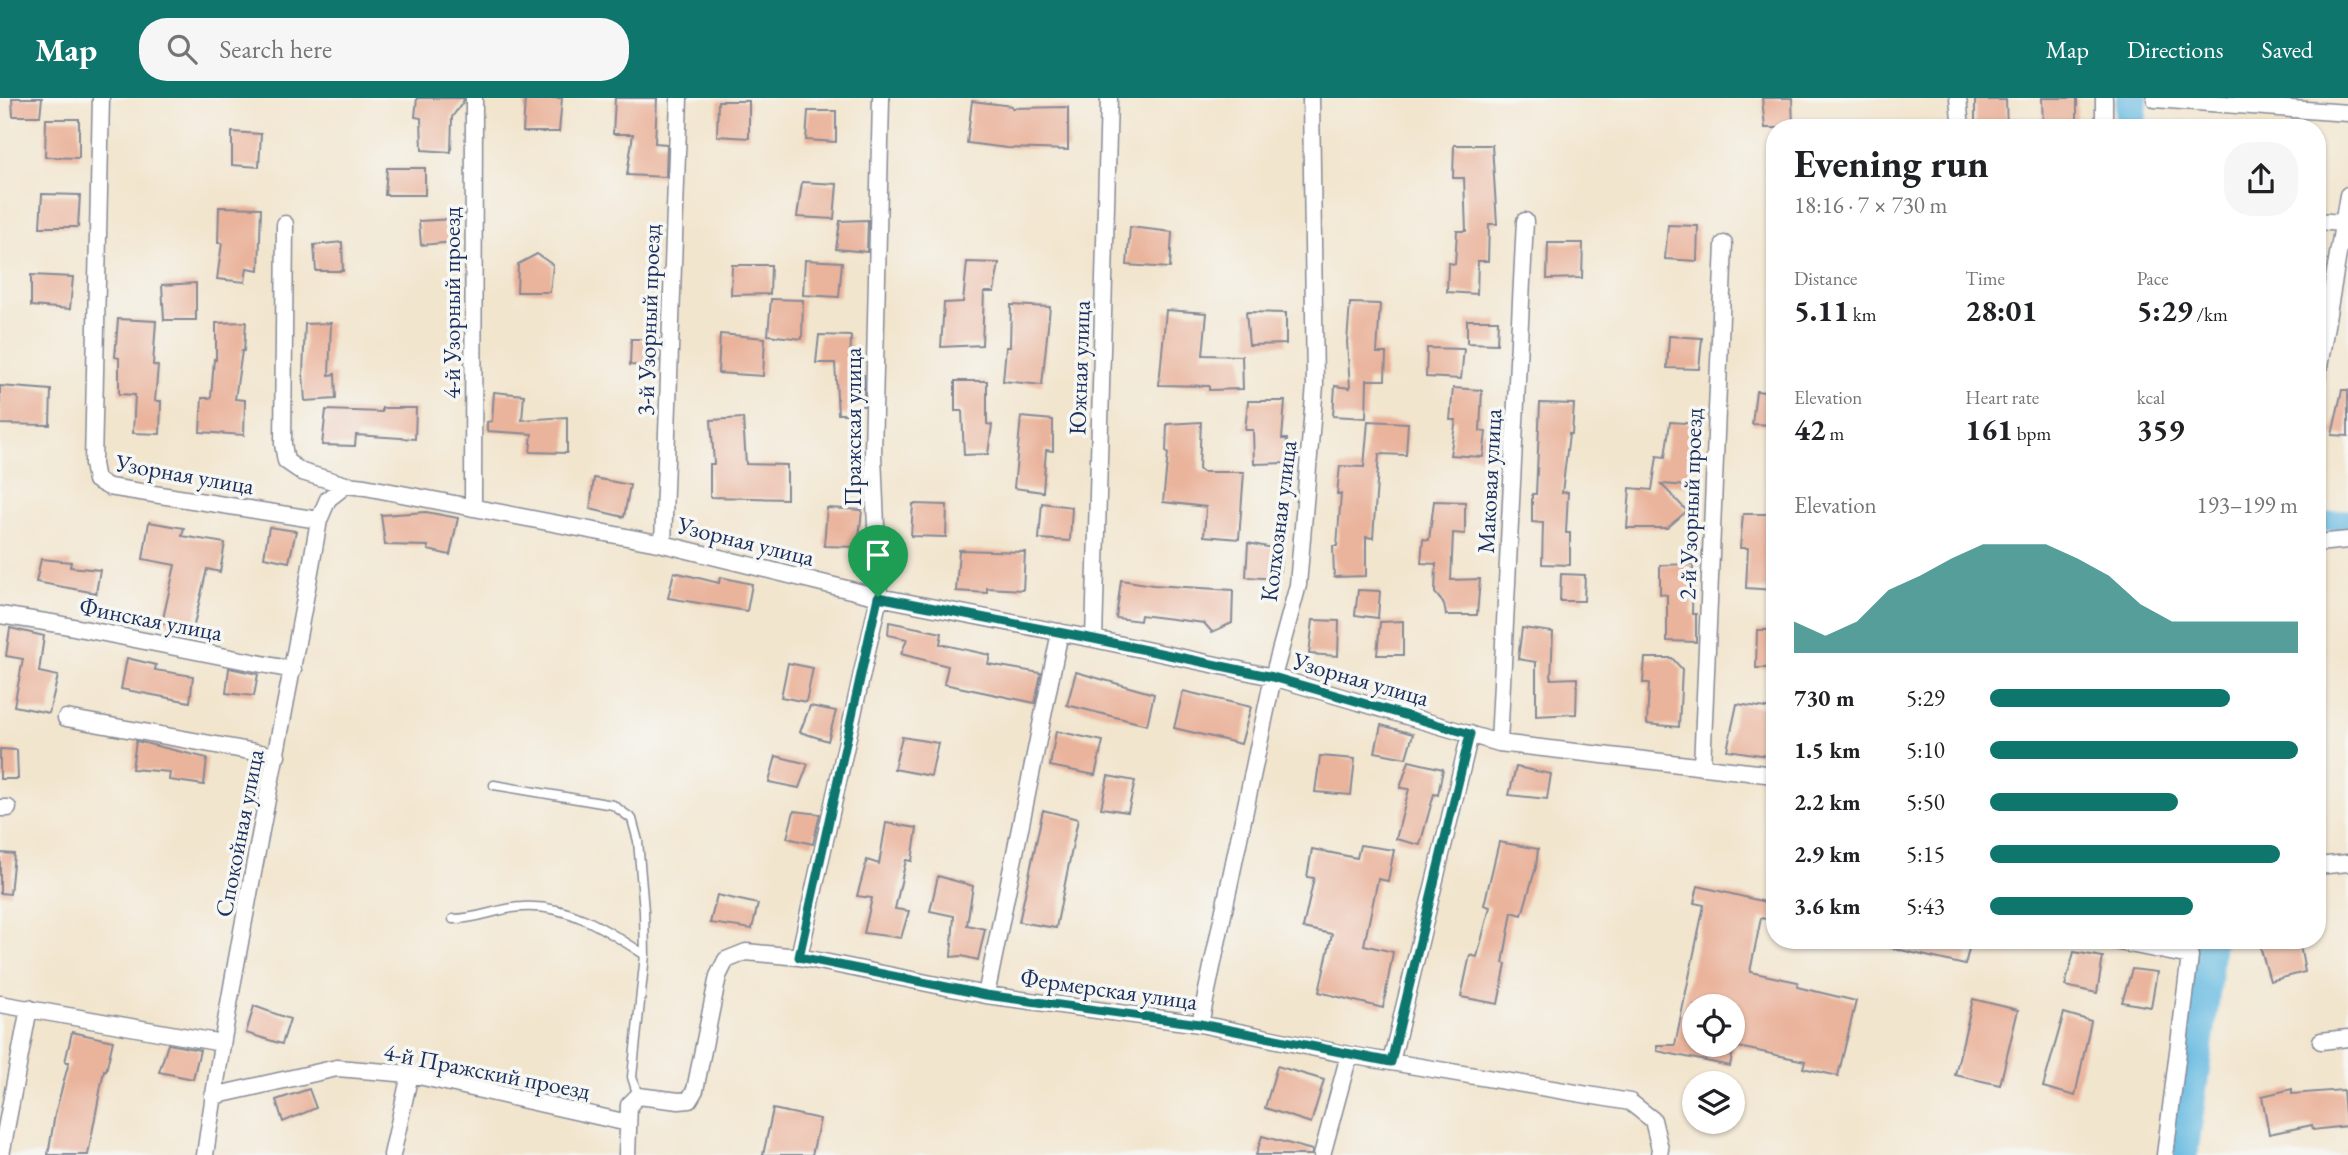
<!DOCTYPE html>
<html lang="en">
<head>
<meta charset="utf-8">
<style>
	:root { --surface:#fff; --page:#f6f6f6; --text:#202124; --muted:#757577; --accent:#0f766e }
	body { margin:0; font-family:"EB Garamond",serif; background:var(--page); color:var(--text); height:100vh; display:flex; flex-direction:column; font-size:26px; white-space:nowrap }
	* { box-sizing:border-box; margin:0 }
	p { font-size:23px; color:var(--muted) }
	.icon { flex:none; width:38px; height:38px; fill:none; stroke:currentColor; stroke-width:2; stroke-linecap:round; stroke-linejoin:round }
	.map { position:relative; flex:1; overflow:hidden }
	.drawer { position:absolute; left:1766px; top:21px; width:560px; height:830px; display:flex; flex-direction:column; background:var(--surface); border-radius:28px; box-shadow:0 2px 5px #0004 }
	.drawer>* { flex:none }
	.tools { position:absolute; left:1682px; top:896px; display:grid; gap:14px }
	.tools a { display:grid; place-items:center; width:63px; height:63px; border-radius:50%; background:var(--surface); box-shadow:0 2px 5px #0004; font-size:35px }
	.pin { position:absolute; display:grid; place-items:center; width:60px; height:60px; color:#fff; margin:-72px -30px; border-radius:50% 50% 50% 0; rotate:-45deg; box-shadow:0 0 7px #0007 }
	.pin .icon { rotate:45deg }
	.round { display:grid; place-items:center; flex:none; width:74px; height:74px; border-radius:28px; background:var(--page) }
	.head { display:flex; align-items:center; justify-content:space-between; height:119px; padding:0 28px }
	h1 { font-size:38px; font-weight:700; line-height:52px }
	.figures { display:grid; grid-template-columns:repeat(3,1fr); gap:10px; height:119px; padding:7px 28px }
	.figures div { display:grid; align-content:center }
	.figures b { font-size:30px; font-weight:700 }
	.figures small { font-size:19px; font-weight:400 }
	.figures p { font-size:19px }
	.chart { height:196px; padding:14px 28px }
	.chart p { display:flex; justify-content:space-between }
	.chart svg { width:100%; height:126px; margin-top:7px; fill:var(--accent); opacity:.7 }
	ul { padding:0 28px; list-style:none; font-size:23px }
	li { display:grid; grid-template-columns:112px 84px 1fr; align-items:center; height:52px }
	li i { height:18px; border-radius:9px; background:var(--accent) }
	header { display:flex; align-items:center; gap:42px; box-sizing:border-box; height:98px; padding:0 35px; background:var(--accent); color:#fff }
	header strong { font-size:33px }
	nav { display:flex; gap:38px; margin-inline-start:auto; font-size:24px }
	.search { width:490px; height:63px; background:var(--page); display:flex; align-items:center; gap:18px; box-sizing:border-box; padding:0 24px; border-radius:28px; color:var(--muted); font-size:26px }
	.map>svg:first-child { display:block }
</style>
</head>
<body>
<header>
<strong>Map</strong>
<div class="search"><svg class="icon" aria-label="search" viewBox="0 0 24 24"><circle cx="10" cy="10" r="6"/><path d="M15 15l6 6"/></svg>Search here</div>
<nav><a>Map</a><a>Directions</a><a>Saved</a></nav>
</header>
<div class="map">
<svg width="2348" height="1057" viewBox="0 0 2348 1057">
	<rect width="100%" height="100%" fill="#f6f6f2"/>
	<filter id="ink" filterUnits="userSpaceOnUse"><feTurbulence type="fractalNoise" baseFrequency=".0143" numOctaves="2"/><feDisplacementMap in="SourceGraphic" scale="14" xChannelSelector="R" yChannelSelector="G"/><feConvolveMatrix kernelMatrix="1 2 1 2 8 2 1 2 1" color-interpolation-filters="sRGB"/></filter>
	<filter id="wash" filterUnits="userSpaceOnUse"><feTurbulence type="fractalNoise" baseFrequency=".00686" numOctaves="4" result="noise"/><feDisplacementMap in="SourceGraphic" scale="28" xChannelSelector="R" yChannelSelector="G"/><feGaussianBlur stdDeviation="1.57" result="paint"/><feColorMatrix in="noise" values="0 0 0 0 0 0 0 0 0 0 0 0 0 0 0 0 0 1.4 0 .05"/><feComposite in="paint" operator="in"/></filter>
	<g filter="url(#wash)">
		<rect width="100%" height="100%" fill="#f2e5ce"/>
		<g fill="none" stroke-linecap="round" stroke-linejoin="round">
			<path stroke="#65b9e1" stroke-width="19" d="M2327 424 2348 420"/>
			<path stroke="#65b9e1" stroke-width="32" d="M2130 30 2132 0
				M2182 1057 2203 905 2209 842"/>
		</g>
		<g id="blocks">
			<path fill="#eab39b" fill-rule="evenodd" d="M12 0H42L40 18H13Z
				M417 0H464L463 4 452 19 451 54 422 52 421 20 415 19Z
				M525 0H562L559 34H523Z
				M615 0H657L655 45 667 46 666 79 627 77 633 36H613Z
				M1762 0H1792L1793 30H1765Z
				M2042 0H2077V28L2043 29Z
				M1975 2H2006L2007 30H1975Z
				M718 3H749V40L717 38Z
				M972 3 1012 8V10L1068 9V52L1007 50 967 45Z
				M808 13H836V44L806 42Z
				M46 21H79V60L45 59Z
				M232 34 261 36 259 69 232 67Z
				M1454 47H1492L1497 126H1489L1488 163H1478L1477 196 1447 194 1448 165 1455 166 1457 133H1466L1464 80H1453Z
				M387 70H425V97H385Z
				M802 84 837 86 834 121 797 119Z
				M42 96 80 97 78 129H40Z
				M219 109 261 110 259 172 247 170 245 184 217 181 222 145H218Z
				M455 121V144L421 147 419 123Z
				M868 122 867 154 836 151 840 123Z
				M1668 127 1698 128 1697 163 1665 161Z
				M1130 129 1172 134 1170 170 1127 167Z
				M342 144 343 173H316L314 147Z
				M1548 145H1583L1582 180 1547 181Z
				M537 156 553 167 550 194H517L518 166Z
				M805 162 842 164 839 199 803 197Z
				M967 164 999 165 994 194H984L982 247 941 249 944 205 963 204Z
				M732 167H771L770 196 731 197Z
				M31 177 73 179 70 211 31 208Z
				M196 185V222H164L162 187Z
				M771 201 803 202 802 241 768 237Z
				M1350 205 1380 206 1377 255H1386L1385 282H1367L1366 320 1333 318 1335 288 1350 290 1347 244Z
				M1011 207 1050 209 1042 287 1003 283 1006 249H1010Z
				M1166 212 1207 215 1203 257 1242 258 1243 291 1209 292V288L1159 287Z
				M1246 214 1286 215V246L1249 247Z
				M118 221 156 223 153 267 158 268 155 303H161L160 336 133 335 135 297 119 296V260L115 259Z
				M1467 222H1498L1497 246 1467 245Z
				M246 224 244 253H242L235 301 245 302 244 337 200 334 202 300H211L214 261 216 262V225Z
				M331 225 329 277 335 276 336 301 305 303 303 276 305 226Z
				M720 236 765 240 763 278 718 275Z
				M819 237 851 238 850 277H864V308H848V316H838L835 265H816Z
				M1669 238 1702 240 1699 271 1667 270Z
				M631 241H659L658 268 630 267Z
				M1427 250 1464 251 1461 281 1426 279Z
				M955 283H987V326L992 327 988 356 964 357 962 313H955Z
				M0 288 51 292 50 327 0 326Z
				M1453 290 1482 292 1480 333 1486 334 1483 359 1450 357 1456 322H1450Z
				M2342 292H2348V338L2332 337Z
				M1756 293 1774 295V327L1752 326Z
				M494 294 524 297 522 322 567 319V355L530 354 532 336 487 333V324L492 323Z
				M1248 303H1285L1282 341H1287L1286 365 1254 366 1253 332H1245Z
				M1540 305 1574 306 1572 336H1569L1562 395 1568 394 1566 435H1570V467L1542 466 1543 425 1532 424V396H1536Z
				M382 310H416L415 341 356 337 355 348 322 347 326 312 382 314Z
				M1021 319 1053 322V353L1046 352 1043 394 1014 390Z
				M743 320 746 366 787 367V401L710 399V366H714L711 322Z
				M1368 323 1408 325 1406 357 1379 356 1373 440 1366 439V478L1334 479 1333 448H1337L1341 396H1337L1340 368 1364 369Z
				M1201 324 1199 371 1202 374H1244L1239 441 1204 438 1206 409 1163 404 1168 355 1166 354 1167 326Z
				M1670 324 1699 326 1697 352 1692 351 1689 388 1661 386 1687 413 1667 430H1627L1630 390 1652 392 1657 358 1665 359Z
				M594 380 630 387 624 419 590 411Z
				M1434 403 1465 404V436L1453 435 1451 482 1480 481 1477 517H1446L1444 506 1435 495 1436 466 1421 465 1423 441 1429 442Z
				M1042 405 1072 409 1070 443 1039 441Z
				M913 406 947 407 946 439 911 438Z
				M827 410 862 412 858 449 824 448Z
				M426 414 458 420 450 457 428 452V448L385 447 381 417Z
				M1743 416H1774V492L1746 490 1748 450H1740Z
				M149 424 184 430 182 438 225 445 220 474 207 471 193 531 162 525 175 467 143 461Z
				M269 429 296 433 289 464 264 459Z
				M1248 445 1282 452 1279 481 1246 479Z
				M959 452 1025 454 1023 492 987 490V495L956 493Z
				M41 461 71 464 70 469 100 472 96 495 36 484Z
				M1693 466 1692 516H1696V544L1667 543V497L1660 496V467Z
				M674 474 719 485 720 479 752 486 747 513 668 500Z
				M1561 476 1585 477 1584 503H1560Z
				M1121 482 1153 487 1233 492 1232 525 1212 534 1204 525 1141 517 1140 523 1116 520Z
				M1358 492 1380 493 1378 520 1355 517Z
				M1313 522 1339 523 1338 558 1309 556Z
				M1403 523V557H1377L1380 524Z
				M889 524 942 535 940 546 990 557 988 566 1041 575 1035 605 944 586 948 568 901 556 907 541 888 537Z
				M10 530 44 538 39 574 58 578 49 615 14 608 23 561 6 558Z
				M1522 530 1553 534 1551 581 1577 580 1576 616 1536 618V564L1518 561Z
				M1757 532H1774V570H1756Z
				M127 560 156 567 155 572 193 578 190 604 121 591Z
				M1645 560H1672L1682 571 1679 629 1647 626 1649 585H1643Z
				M788 565 813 570 806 604 781 599Z
				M229 570 258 576 254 598 226 595Z
				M1076 574 1154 596 1147 627 1067 607Z
				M1183 593 1251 609 1241 646 1174 630Z
				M1737 606 1774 611 1768 658 1727 652Z
				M810 608 836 613 828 643 800 634Z
				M1381 627 1413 636 1406 660 1375 654Z
				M1056 633 1103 643 1095 677 1050 668Z
				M902 639 938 645 931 678 894 671Z
				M136 643 207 660 204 687 169 682 170 674 132 671Z
				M0 651 17 652 18 681H0Z
				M776 658 808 666 799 690 769 684Z
				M1320 658 1355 661 1351 697 1315 694Z
				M1409 663 1443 671 1438 697 1434 696 1420 747 1396 741 1409 691 1400 690Z
				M1516 669 1551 676 1547 701 1509 697Z
				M1108 678 1135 683 1128 714 1101 710Z
				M1043 712 1078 721 1056 830 1019 824Z
				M794 713 820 716 813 746 787 740Z
				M886 725 917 730 912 763 906 762 895 811 909 813 901 840 864 835 872 800 857 798 867 762 879 766Z
				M1499 744 1538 751 1536 769 1522 817 1512 814 1503 865 1506 866 1498 906 1461 899 1470 857 1477 859 1490 809 1484 807Z
				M1360 747 1394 752 1388 783 1378 781 1364 847 1393 854 1383 910 1319 894 1332 836 1303 830 1314 780 1307 779 1312 751 1357 760Z
				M0 755 14 756 10 796 0 795Z
				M938 778 973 788 967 827 985 831 978 862 962 858 951 859 954 818 930 813Z
				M1698 788 1774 806V823L1761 820 1750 874 1798 884 1797 889 1856 903 1838 978 1803 970 1805 963 1734 948 1730 968 1657 953V947H1675L1704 807 1694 805ZM1694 908H1732V947H1694Z
				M717 797 758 806 752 831 710 825Z
				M1880 842H1931L1969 851 1965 867 1879 847Z
				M2272 842H2299L2305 874 2270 883 2259 845Z
				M2074 854 2103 859 2097 895 2065 888Z
				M2132 871 2157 874 2151 909 2122 904Z
				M1973 901 2018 912 2000 987 1955 977Z
				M254 908 290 921 282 946 246 935Z
				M2064 915 2091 923 2075 998 2043 989Z
				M72 934 113 943 106 973 104 972 88 1057H48L55 1016 69 964H65Z
				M168 946 200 952 193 981 159 974Z
				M1277 968 1324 982 1311 1025 1265 1010Z
				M309 991 316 1010 283 1024 276 1002Z
				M2292 991V996L2343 992 2346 1028 2313 1032 2312 1027 2269 1036 2262 998Z
				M773 1011 820 1021 812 1057H763Z
				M1262 1038 1312 1052V1057H1256Z"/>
		</g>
	</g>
	<g filter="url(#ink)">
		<use href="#blocks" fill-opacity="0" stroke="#868a96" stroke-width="2"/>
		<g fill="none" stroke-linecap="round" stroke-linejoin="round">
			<g stroke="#868a96" stroke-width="11">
				<path id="lane" d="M494 687 613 707 632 721 638 743 644 813 645 857 632 979 638 998
					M453 821C479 821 498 810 522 809 569 806 607 832 645 857"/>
			</g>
			<g stroke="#868a96" stroke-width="19">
				<path id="street" d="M101 0 93 366 96 382 109 389 319 422 328 401 346 387 365 389 663 446 879 499 1094 541 1273 579 1499 645 1774 677
					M1958 0 1961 30
					M2104 0V30
					M2155 1 2348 15
					M2317 123 2342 125
					M285 126 283 346 286 363 302 374 346 387
					M2317 281 2348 97
					M473 410 474 0
					M2317 445 2348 442
					M663 446 679 0
					M0 517 58 526 293 572
					M1094 541 1109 0
					M66 620 277 658
					M1499 645 1525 123
					M1702 669 1724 146
					M0 710H8
					M2317 768 2348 765
					M2109 842 2190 858 2165 1057
					M799 859 879 499 873 357 881 0
					M986 897 1060 534
					M0 906 222 945
					M1200 926 1273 579 1298 487 1315 287 1311 0
					M2321 943 2348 940
					M1391 964 1470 636
					M213 998 337 970 410 976 628 1025
					M1 1057 29 910
					M205 1057C235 844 283 634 319 422
					M392 1057 410 976
					M627 1057 629 1007 638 998 679 1003 689 1002 695 992 718 878 726 862 746 854 799 859 986 897 1200 926 1349 957 1630 1004 1653 1022 1660 1051 1659 1057
					M1322 1057 1349 957"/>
			</g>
			<use href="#lane" stroke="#fff" stroke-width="8"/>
			<use href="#street" stroke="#fff" stroke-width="16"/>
		</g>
	</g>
	<g fill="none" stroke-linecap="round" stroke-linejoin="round" filter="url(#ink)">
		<g stroke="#fff" stroke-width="14">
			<path id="route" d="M878 499 1094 541 1273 579 1470 636 1391 964 1200 926 986 897 799 859Z"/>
		</g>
		<use href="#route" stroke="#0f766e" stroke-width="9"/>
	</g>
	<g text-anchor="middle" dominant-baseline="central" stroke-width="7" stroke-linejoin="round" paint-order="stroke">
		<g font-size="24" fill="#1b2f5e" stroke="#f6f6f2">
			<text transform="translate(451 205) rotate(-90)">4-й Узорный проезд</text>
			<text transform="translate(648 222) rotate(-88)">3-й Узорный проезд</text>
			<text transform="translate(1079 270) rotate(-88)">Южная улица</text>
			<text transform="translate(852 329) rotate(-90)">Пражская улица</text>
			<text transform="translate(185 376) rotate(10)">Узорная улица</text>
			<text transform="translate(1489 383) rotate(-87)">Маковая улица</text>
			<text transform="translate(1690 406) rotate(-88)">2-й Узорный проезд</text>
			<text transform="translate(1278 423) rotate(-83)">Колхозная улица</text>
			<text transform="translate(746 443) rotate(14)">Узорная улица</text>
			<text transform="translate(151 521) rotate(11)">Финская улица</text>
			<text transform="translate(1361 581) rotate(16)">Узорная улица</text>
			<text transform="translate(239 735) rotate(-79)">Спокойная улица</text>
			<text transform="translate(1109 891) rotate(8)">Фермерская улица</text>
			<text transform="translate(487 973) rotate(11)">4-й Пражский проезд</text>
		</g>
	</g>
</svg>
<div class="tools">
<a><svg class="icon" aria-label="locate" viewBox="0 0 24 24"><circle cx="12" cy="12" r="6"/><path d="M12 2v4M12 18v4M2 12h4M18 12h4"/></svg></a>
<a><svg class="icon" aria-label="layers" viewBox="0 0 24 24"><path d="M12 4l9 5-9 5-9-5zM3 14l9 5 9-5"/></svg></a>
</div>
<div class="pin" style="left:878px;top:499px;background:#1e9e55"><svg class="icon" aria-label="arrive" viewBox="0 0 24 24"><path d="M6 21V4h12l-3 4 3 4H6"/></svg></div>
<section class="drawer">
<div class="head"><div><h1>Evening run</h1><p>18:16 · 7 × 730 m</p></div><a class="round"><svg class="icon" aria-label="share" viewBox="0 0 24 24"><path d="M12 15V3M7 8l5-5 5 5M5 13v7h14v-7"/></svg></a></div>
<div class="figures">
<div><p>Distance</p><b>5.11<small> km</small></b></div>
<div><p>Time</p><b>28:01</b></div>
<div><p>Pace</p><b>5:29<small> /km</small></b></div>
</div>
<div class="figures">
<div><p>Elevation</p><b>42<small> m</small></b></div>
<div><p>Heart rate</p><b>161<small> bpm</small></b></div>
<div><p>kcal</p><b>359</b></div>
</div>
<div class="chart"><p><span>Elevation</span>193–199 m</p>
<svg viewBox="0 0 160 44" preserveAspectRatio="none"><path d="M0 44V33L10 38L20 33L30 22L40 17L50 11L60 6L70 6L80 6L90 11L100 17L110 27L120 33L130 33L140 33L150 33L160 33V44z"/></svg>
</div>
<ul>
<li><b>730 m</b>5:29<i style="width:78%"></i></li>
<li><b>1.5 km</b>5:10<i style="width:100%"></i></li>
<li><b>2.2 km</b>5:50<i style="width:61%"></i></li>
<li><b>2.9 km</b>5:15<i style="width:94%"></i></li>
<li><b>3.6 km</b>5:43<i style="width:66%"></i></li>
</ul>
</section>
</div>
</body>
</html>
